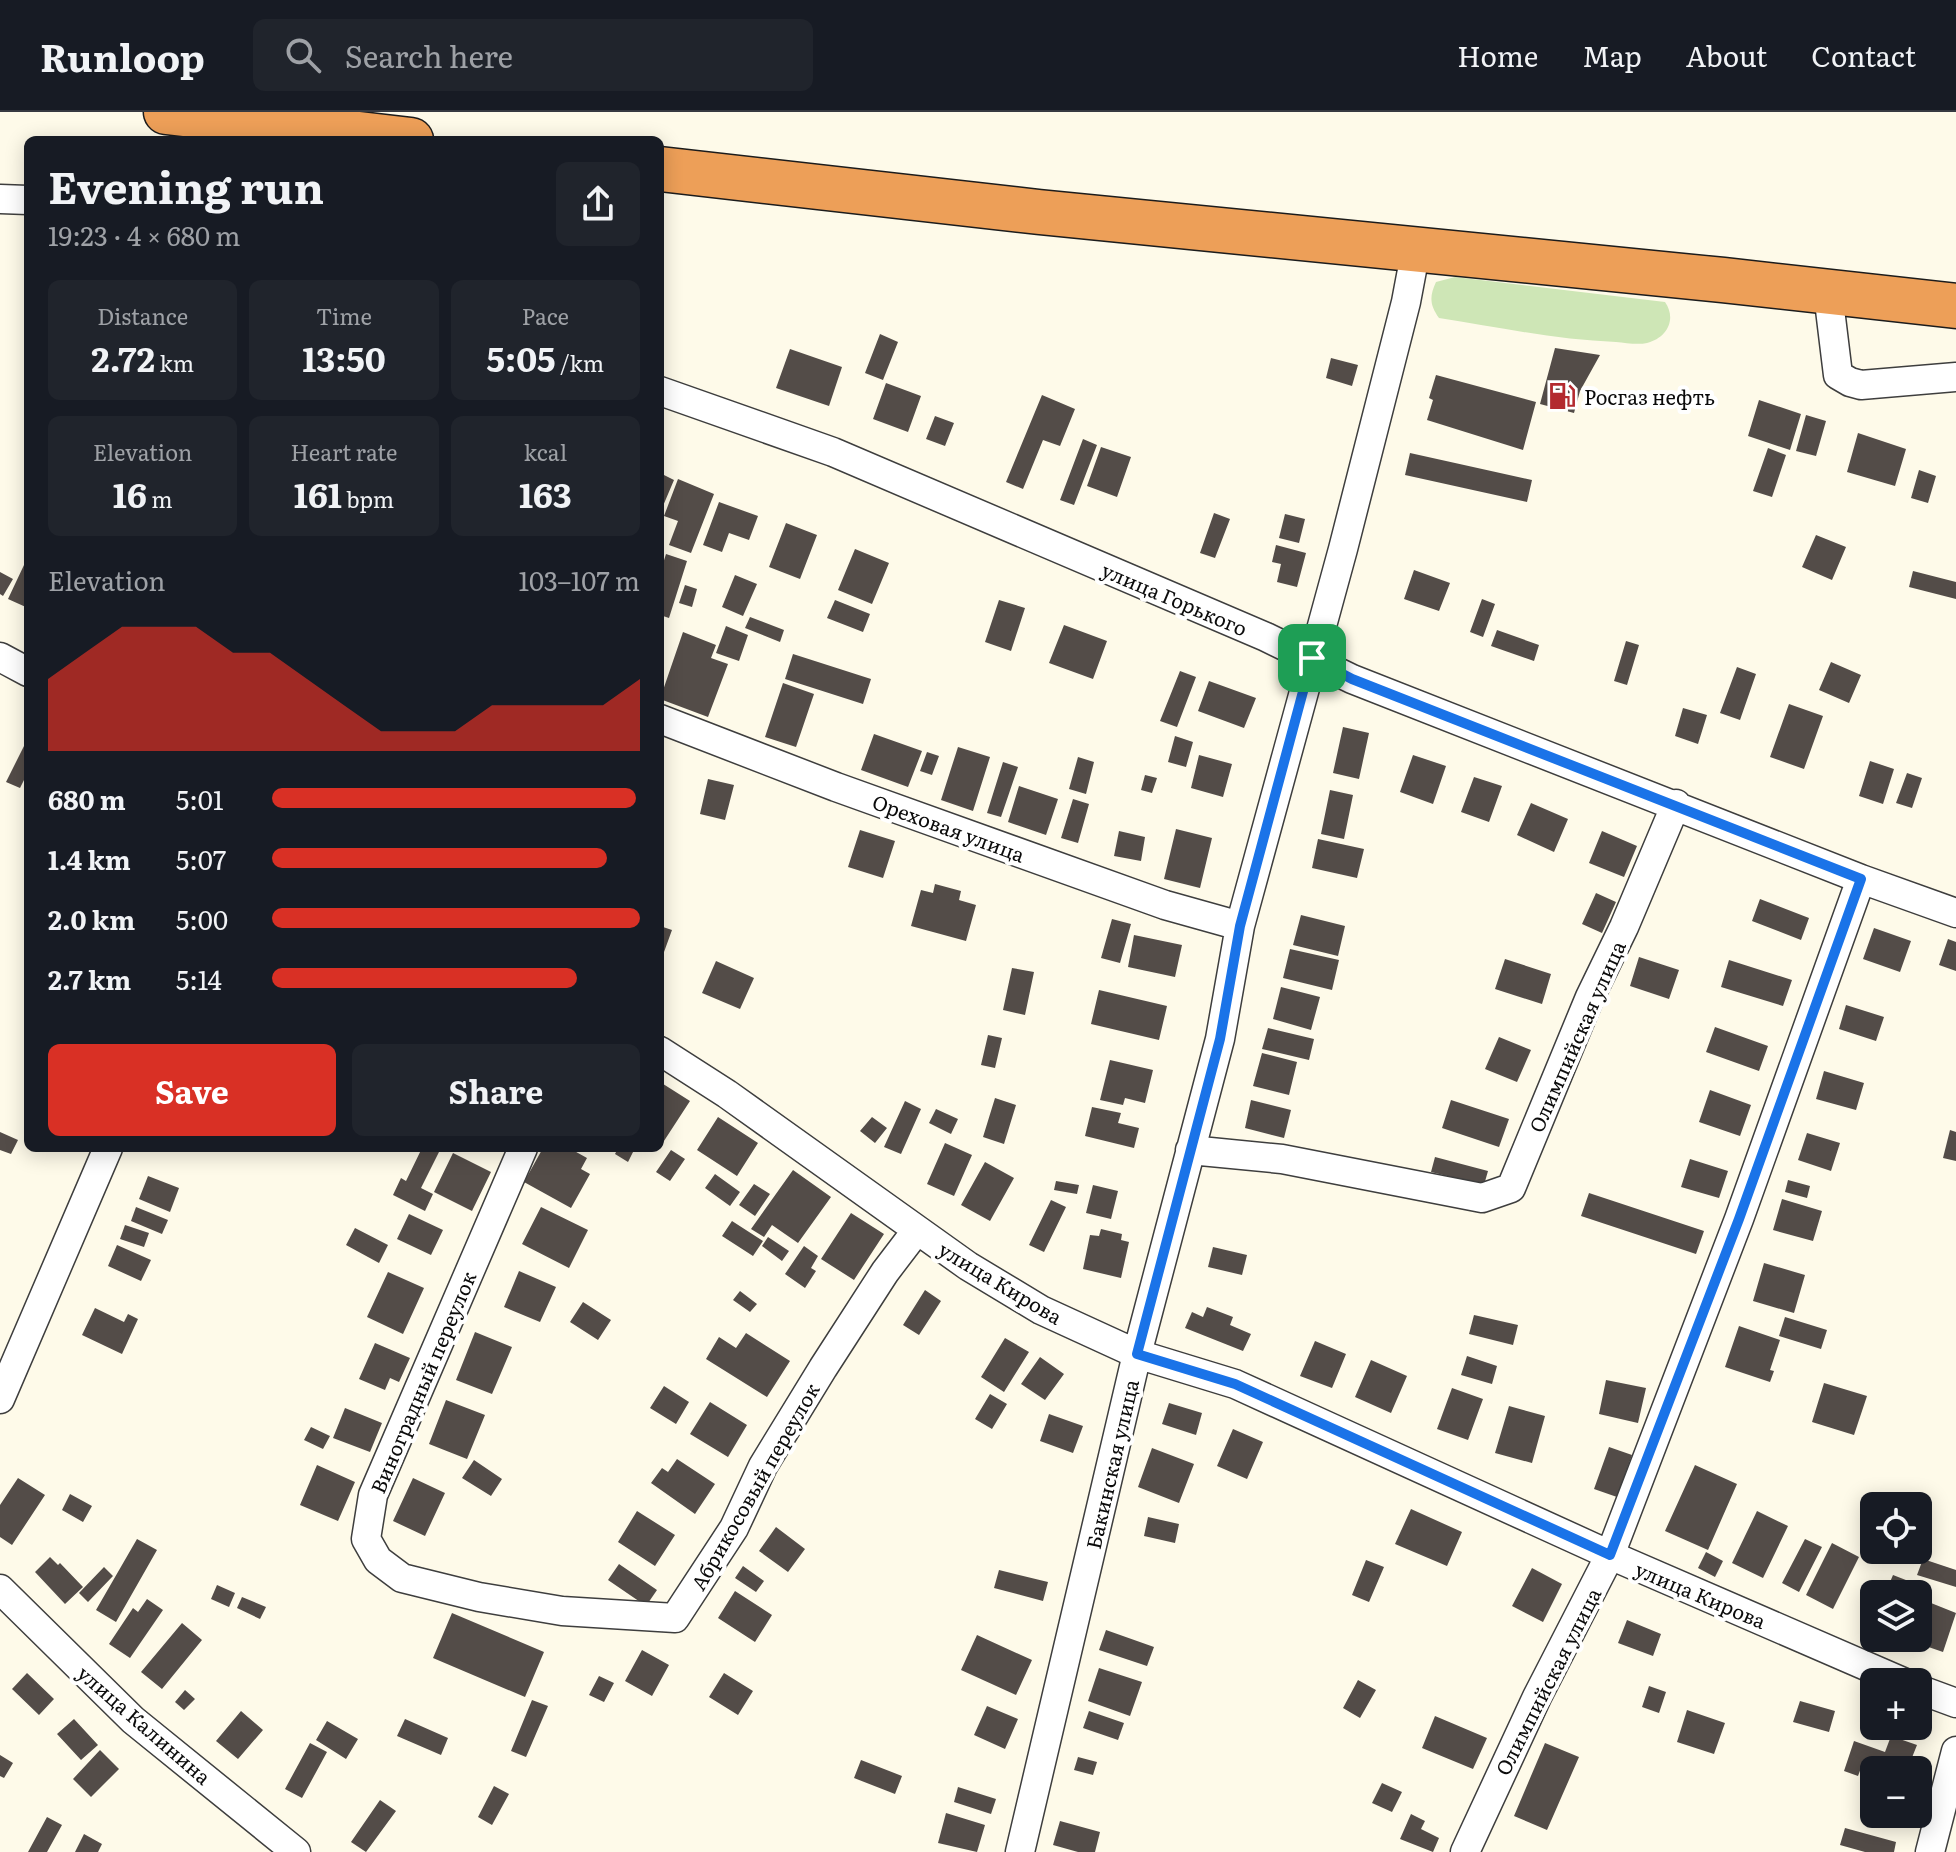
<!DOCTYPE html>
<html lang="en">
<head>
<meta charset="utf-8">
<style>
	:root { --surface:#171b24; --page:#20242c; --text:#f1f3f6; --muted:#9ea1a6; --line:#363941; --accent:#d93025 }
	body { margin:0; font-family:Literata,serif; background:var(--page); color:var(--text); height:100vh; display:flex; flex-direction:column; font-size:30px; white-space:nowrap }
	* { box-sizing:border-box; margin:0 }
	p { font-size:26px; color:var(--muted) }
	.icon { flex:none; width:44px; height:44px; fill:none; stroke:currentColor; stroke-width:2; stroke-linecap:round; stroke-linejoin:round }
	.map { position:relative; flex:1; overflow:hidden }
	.details { position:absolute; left:24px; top:24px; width:640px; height:1016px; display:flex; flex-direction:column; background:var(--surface); border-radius:12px; box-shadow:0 4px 20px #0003 }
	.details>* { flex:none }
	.fabs { position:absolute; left:1860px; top:1380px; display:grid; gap:16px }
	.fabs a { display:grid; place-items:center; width:72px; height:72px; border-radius:12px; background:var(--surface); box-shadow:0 4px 20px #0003; font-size:40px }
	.pin { position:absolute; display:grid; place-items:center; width:68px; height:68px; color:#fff; margin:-34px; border-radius:16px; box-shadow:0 4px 12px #0006 }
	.round { display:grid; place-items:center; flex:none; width:84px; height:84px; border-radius:12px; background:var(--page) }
	.overview { display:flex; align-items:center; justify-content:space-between; height:136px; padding:0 24px }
	h1 { font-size:44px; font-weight:700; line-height:60px }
	.stats { display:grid; grid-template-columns:repeat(3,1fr); gap:12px; height:136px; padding:8px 24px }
	.stats div { display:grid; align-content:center; border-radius:12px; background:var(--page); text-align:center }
	.stats b { font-size:34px; font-weight:700 }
	.stats small { font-size:22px; font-weight:400 }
	.stats p { font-size:22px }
	.chart { height:224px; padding:16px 24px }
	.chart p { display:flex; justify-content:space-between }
	.chart svg { width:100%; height:144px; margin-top:8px; fill:var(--accent); opacity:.7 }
	.button { display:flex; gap:16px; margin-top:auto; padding:16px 24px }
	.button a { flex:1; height:92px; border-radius:12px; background:var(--accent); color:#fff; font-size:32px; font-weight:700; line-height:92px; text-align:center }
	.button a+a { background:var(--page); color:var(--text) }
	ul { padding:0 24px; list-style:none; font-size:26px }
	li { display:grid; grid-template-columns:128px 96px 1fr; align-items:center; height:60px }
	li i { height:20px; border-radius:10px; background:var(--accent) }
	header { display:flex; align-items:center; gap:48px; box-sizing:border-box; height:112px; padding:0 40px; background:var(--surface); border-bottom:2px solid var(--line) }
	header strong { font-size:38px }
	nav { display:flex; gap:44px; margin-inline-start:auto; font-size:28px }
	.search { width:560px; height:72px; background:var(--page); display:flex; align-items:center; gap:20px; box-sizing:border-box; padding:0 28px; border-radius:12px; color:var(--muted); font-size:30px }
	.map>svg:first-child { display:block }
</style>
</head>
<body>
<header>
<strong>Runloop</strong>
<div class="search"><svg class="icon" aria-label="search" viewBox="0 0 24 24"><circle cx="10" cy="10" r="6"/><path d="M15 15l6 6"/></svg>Search here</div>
<nav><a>Home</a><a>Map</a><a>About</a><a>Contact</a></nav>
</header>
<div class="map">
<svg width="1956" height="1740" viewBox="0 0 1956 1740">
	<rect width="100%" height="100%" fill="#fefae9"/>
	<path fill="#cee6b6" d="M1455 165 1665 190C1677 207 1667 226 1647 231 1638 233 1626 231 1616 230 1557 228 1498 215 1439 206 1430 193 1429 185 1436 170Z"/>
	<path fill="#534c48" d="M880 222 898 230 883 268 865 261Z
		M1555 236 1600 243 1580 279 1574 301 1540 292Z
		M790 237 842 255 829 294 776 276Z
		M1331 246 1358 253 1352 274 1326 266Z
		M1436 263 1536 290 1523 338 1427 308 1433 288 1429 286Z
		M886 271 921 284 908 320 873 307Z
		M1042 283 1075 297 1060 334 1043 328 1023 377 1006 370Z
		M1759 288 1801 302 1790 338 1748 324Z
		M1806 303 1826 309 1816 344 1796 339Z
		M935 304 954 311 945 334 926 327Z
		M1858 321 1906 337 1895 374 1847 360Z
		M1083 327 1097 333 1074 393 1060 388Z
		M1101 335 1131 345 1117 385 1087 374Z
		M1768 336 1786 343 1772 385 1753 379Z
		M1410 341 1532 368 1527 390 1405 363Z
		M1919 358 1936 364 1928 391 1911 386Z
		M660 361 674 368 660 401Z
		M678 367 714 382 691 441 669 433 678 409 664 404Z
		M719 390 758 404 749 428 729 421 722 440 703 433Z
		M1214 401 1230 407 1215 446 1200 441Z
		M1285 402 1305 407 1299 431 1279 426Z
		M786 411 817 423 800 467 769 455Z
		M1816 423 1846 435 1832 468 1802 455Z
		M1276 433 1306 441 1297 475 1277 470 1281 452 1272 450Z
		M855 437 889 451 872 492 838 478Z
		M666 442 687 449 669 506 660 503V461Z
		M24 453 28 455V496L8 487Z
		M1414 458 1450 471 1439 499 1404 487Z
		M1913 459 1956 470V487L1909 475Z
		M0 460 13 467 3 484 0 482Z
		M735 463 757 472 743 504 722 495Z
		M685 473 697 477 692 495 679 491Z
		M1482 487 1495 492 1483 525 1470 520Z
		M835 488 870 502 863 520 827 506Z
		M999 488 1025 496 1011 539 985 530Z
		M750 505 784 518 780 530 745 516Z
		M1064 513 1107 529 1093 567 1049 551Z
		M726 514 748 523 739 549 716 541Z
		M1497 518 1539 533 1534 549 1491 534Z
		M683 520 716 533 711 546 728 552 708 605 660 587Z
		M1626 529 1639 533 1627 573 1614 569Z
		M793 542 871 567 863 592 785 567Z
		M1831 550 1861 563 1849 591 1819 578Z
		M1737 555 1756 562 1740 608 1720 601Z
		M1180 559 1196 565 1177 615 1160 609Z
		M1209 569 1256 586 1244 616 1198 599Z
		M783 571 814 582 796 635 765 625Z
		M1789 592 1823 604 1804 657 1770 645Z
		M1683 596 1707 603 1698 632 1675 624Z
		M1343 615 1369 621 1359 667 1333 661Z
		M874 622 922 639 908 675 861 658Z
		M1175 624 1193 630 1186 655 1168 650Z
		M28 626V660L20 676 6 670Z
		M958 635 990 645 973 699 941 688Z
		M927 640 939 644 932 663 920 659Z
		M1199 643 1232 652 1223 685 1191 676Z
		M1413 643 1446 654 1433 692 1400 680Z
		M1078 645 1094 650 1086 682 1069 677Z
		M1870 649 1894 657 1883 692 1859 684Z
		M1003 650 1018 655 1001 705 987 701Z
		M1907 661 1922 666 1912 696 1896 691Z
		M1145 663 1157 666 1152 681 1141 678Z
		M1474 665 1502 674 1489 710 1461 700Z
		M708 667 734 673 725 708 700 702Z
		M1019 674 1058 687 1046 723 1008 710Z
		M1330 678 1353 683 1344 727 1321 722Z
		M1073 687 1089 692 1078 731 1061 726Z
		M1531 691 1568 707 1554 740 1517 723Z
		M1176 717 1212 726 1200 776 1164 767Z
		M860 718 895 729 883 766 848 755Z
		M1119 719 1145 725 1141 749 1114 744Z
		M1602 719 1637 734 1624 765 1589 751Z
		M1318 727 1364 737 1357 766 1312 756Z
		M935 772 961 779 959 788 976 793 966 829 911 814 921 778 933 781Z
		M1596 781 1616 790 1602 821 1582 812Z
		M1760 787 1809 806 1801 828 1752 809Z
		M1301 803 1345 814 1338 844 1293 833Z
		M1112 807 1131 812 1120 851 1101 846Z
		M660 814 672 818 660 851Z
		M1874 816 1911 829 1900 860 1863 847Z
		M1134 823 1182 833 1175 865 1128 855Z
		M1948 827 1956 830V859L1939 853Z
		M1290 837 1339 848 1332 878 1283 866Z
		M1639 845 1679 858 1669 887 1630 874Z
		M1505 847 1551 862 1542 892 1495 877Z
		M1729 848 1792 868 1783 894 1721 875Z
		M716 849 754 866 740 897 702 881Z
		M1012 856 1034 860 1025 903 1003 898Z
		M1281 875 1320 885 1311 918 1273 907Z
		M1099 878 1167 894 1159 928 1091 912Z
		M1846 893 1884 905 1876 929 1839 917Z
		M1715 915 1768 934 1759 959 1706 940Z
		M1268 916 1314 927 1309 948 1262 937Z
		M988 923 1002 926 995 956 981 953Z
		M1499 925 1531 938 1517 970 1485 957Z
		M1262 941 1297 950 1289 983 1253 974Z
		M1110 948 1153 958 1145 991 1125 986 1123 993 1100 988Z
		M1824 959 1864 971 1856 998 1816 987Z
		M660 970 690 989 662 1032 660 1031Z
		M1710 978 1751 993 1740 1024 1699 1010Z
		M995 986 1016 993 1004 1032 983 1025Z
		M1251 988 1291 998 1284 1026 1245 1016Z
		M1451 988 1509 1007 1499 1035 1442 1016Z
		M905 989 921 997 901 1042 884 1035Z
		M1092 995 1121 1001 1118 1011 1139 1016 1134 1036 1085 1024Z
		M936 997 958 1007 951 1022 929 1011Z
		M718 1005 758 1031 737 1064 697 1038Z
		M872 1005 887 1016 875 1031 860 1019Z
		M1950 1018 1956 1020V1049L1943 1046Z
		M0 1020 18 1028 11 1042 0 1038Z
		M1807 1021 1840 1031 1831 1059 1798 1048Z
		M945 1031 972 1043 954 1084 927 1072Z
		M422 1036 440 1038 421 1076 433 1082 425 1099 393 1083 401 1066 406 1069Z
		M543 1036H569L587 1046 581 1057 590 1062 571 1096 524 1070Z
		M618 1036H635L628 1050 615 1042Z
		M671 1038 685 1047 670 1069 656 1060Z
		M453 1041 491 1060 472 1099 434 1080Z
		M1435 1045 1488 1059 1484 1073 1431 1060Z
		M1690 1047 1728 1059 1719 1086 1681 1075Z
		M985 1050 1014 1066 990 1109 961 1093Z
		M793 1058 831 1085 798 1131 772 1113 764 1125 751 1117Z
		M715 1062 740 1080 730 1094 705 1076Z
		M148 1064 179 1076 170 1100 139 1087Z
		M1788 1068 1810 1074 1807 1086 1785 1080Z
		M1056 1069 1079 1073 1077 1082 1054 1078Z
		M754 1072 770 1082 755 1104 739 1093Z
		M1093 1073 1118 1079 1111 1107 1086 1101Z
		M1589 1081 1704 1119 1696 1142 1581 1104Z
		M1782 1087 1822 1099 1813 1129 1773 1118Z
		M1051 1088 1066 1095 1044 1140 1029 1133Z
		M136 1095 168 1108 162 1122 131 1109Z
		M541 1095 588 1118 569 1156 522 1132Z
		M851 1101 884 1122 854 1168 821 1147Z
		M409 1102 443 1118 431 1143 397 1127Z
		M732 1109 763 1129 753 1144 722 1124Z
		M125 1113 149 1121 144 1135 120 1127Z
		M355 1116 388 1133 379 1151 346 1133Z
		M1101 1117 1122 1122 1121 1128 1129 1130 1121 1166 1083 1157 1090 1123 1099 1124Z
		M768 1125 789 1139 782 1149 762 1134Z
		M117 1133 151 1148 141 1169 108 1154Z
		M804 1134 818 1144 811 1156 816 1159 805 1176 785 1162Z
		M1213 1135 1247 1143 1242 1163 1208 1155Z
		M1764 1151 1805 1163 1794 1201 1753 1189Z
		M519 1159 556 1175 540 1210 504 1195Z
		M388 1160 424 1176 403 1222 367 1205Z
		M925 1178 941 1189 919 1223 903 1213Z
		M740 1179 757 1192 750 1200 733 1188Z
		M583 1190 611 1208 598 1228 570 1210Z
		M1207 1195 1233 1205 1230 1213 1251 1222 1243 1239 1185 1216 1192 1200 1203 1205Z
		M95 1196 124 1210 128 1202 138 1207 122 1242 82 1223Z
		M1474 1203 1518 1213 1513 1233 1469 1222Z
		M1785 1205 1827 1218 1821 1237 1779 1224Z
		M1739 1214 1780 1228 1770 1258 1774 1259 1770 1270 1725 1255Z
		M475 1220 512 1235 492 1282 456 1268Z
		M746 1221 790 1249 767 1285 706 1247 719 1225 736 1236Z
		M1005 1226 1029 1240 1004 1280 981 1265Z
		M1315 1229 1346 1242 1332 1276 1300 1264Z
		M375 1231 410 1246 399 1270 390 1266 385 1278 359 1267Z
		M1467 1244 1497 1254 1492 1272 1461 1263Z
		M1040 1245 1064 1262 1045 1288 1021 1272Z
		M1371 1248 1407 1264 1391 1301 1355 1285Z
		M1606 1268 1646 1276 1638 1311 1599 1302Z
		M1824 1271 1867 1284 1854 1323 1812 1310Z
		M664 1274 689 1290 676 1312 650 1296Z
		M1452 1276 1483 1287 1468 1328 1437 1317Z
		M990 1282 1007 1292 992 1317 975 1307Z
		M446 1288 485 1303 467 1347 429 1332Z
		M710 1290 747 1313 728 1345 690 1322Z
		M1169 1291 1202 1301 1196 1323 1162 1312Z
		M1509 1294 1545 1304 1532 1351 1495 1341Z
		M345 1296 382 1311 370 1340 333 1326Z
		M1049 1302 1083 1314 1073 1341 1040 1329Z
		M311 1315 330 1324 323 1337 304 1328Z
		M1233 1317 1263 1330 1247 1367 1217 1354Z
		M1609 1335 1632 1343 1617 1385 1594 1377Z
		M1152 1336 1194 1352 1179 1391 1138 1375Z
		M677 1347 715 1372 695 1402 651 1371 662 1356 668 1360Z
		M474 1348 502 1367 491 1384 462 1366Z
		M317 1353 355 1370 338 1409 300 1393Z
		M1695 1353 1737 1372 1708 1438 1665 1419Z
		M18 1366 45 1383 12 1433 0 1425V1393Z
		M413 1366 445 1381 425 1424 393 1409Z
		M70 1382 92 1394 83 1410 62 1398Z
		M1411 1397 1462 1420 1447 1454 1395 1432Z
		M637 1399 675 1423 655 1454 618 1430Z
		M1757 1399 1788 1414 1763 1466 1732 1451Z
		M1148 1405 1179 1412 1175 1431 1144 1424Z
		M776 1415 805 1437 788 1460 759 1439Z
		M137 1427 157 1438 116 1510 96 1498Z
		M1805 1427 1822 1435 1799 1480 1782 1471Z
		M1832 1431 1859 1445 1833 1497 1806 1483Z
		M1706 1440 1723 1449 1715 1465 1698 1456Z
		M50 1445 58 1453 60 1451 83 1475 65 1492 35 1460Z
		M1923 1447 1956 1458V1475L1917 1463Z
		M1366 1448 1384 1455 1369 1490 1352 1483Z
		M619 1452 657 1478 646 1494 608 1468Z
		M743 1454 764 1469 756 1480 735 1466Z
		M104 1455 113 1464 88 1490 79 1481Z
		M1532 1456 1562 1472 1543 1510 1512 1494Z
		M999 1458 1048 1470 1043 1489 994 1476Z
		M1893 1463 1911 1470 1906 1482H1885Z
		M217 1473 235 1481 229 1495 211 1487Z
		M735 1479 772 1503 755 1530 718 1506Z
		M242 1485 266 1495 260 1507 237 1496Z
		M147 1487 163 1498 130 1546 109 1532 133 1496 138 1500Z
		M1926 1489 1956 1501 1943 1540 1911 1529 1912 1526H1918V1510Z
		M452 1501 544 1540 525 1585 433 1546Z
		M1627 1508 1661 1522 1653 1544 1618 1531Z
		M182 1511 202 1528 162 1577 141 1560Z
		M1106 1518 1154 1535 1147 1554 1099 1538Z
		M977 1523 1032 1548 1016 1583 961 1558Z
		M642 1538 669 1553 652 1584 625 1569Z
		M1099 1556 1142 1570 1130 1604 1088 1589Z
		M27 1561 54 1587 39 1603 12 1577Z
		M724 1561 753 1579 738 1603 709 1585Z
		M599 1564 614 1571 604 1590 589 1583Z
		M1358 1568 1376 1578 1360 1606 1343 1596Z
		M1649 1574 1666 1580 1659 1601 1642 1595Z
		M185 1578 195 1587 184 1598 175 1590Z
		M532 1588 548 1594 526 1645 511 1639Z
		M1800 1589 1835 1599 1829 1620 1793 1610Z
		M987 1594 1018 1607 1005 1637 974 1623Z
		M1687 1598 1725 1611 1714 1642 1677 1630Z
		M241 1599 263 1618 238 1647 216 1629Z
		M1089 1599 1124 1611 1118 1628 1083 1616Z
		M1435 1604 1487 1626 1473 1657 1422 1636Z
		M74 1607 98 1633 81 1648 57 1622Z
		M405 1607 448 1626 441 1643 397 1624Z
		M327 1609 358 1627 346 1647 316 1628Z
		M1891 1624 1917 1633 1907 1658H1892L1864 1648 1858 1664 1844 1659 1854 1629 1885 1640Z
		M310 1631 327 1640 302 1686 285 1677Z
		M1545 1631 1579 1645 1547 1718 1514 1704Z
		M100 1638 119 1657 91 1685 73 1667Z
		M0 1643 13 1651 4 1666 0 1664Z
		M1078 1645 1097 1650 1093 1663 1074 1658Z
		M861 1648 902 1664 895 1682 854 1666Z
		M1382 1671 1402 1680 1392 1700 1372 1691Z
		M494 1674 509 1682 492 1713 478 1705Z
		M958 1675 996 1687 991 1702 954 1690Z
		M380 1688 396 1699 366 1740 351 1730Z
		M946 1701 985 1713 977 1740 938 1731Z
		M1411 1702 1425 1709 1421 1717 1439 1726 1433 1740 1400 1727Z
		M47 1705 62 1713 47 1740H28Z
		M1060 1709 1100 1720 1095 1740H1078L1053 1733Z
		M1845 1716 1896 1730 1894 1740H1865L1840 1733Z
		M84 1722 102 1732 98 1740H75Z"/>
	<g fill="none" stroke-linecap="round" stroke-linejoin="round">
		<g stroke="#3e3e3e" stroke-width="31">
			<path id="street" d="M0 87 28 88
				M1828 181 1838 263 1850 270 1861 273 1956 265
				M660 279 833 340 1266 525 1352 567 1861 767 1956 801
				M0 545 28 560
				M660 607 836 675 1165 793 1240 814
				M660 939 727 982 968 1154 1041 1198 1137 1242 1235 1272 1610 1443 1903 1570
				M523 1036 373 1383 366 1427 378 1448 402 1466 479 1485 562 1499 675 1506 734 1416 763 1354 823 1256 885 1160 917 1118
				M1190 1038 1282 1047 1482 1086 1511 1076 1590 885 1624 815 1676 692
				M0 1287 108 1036
				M0 1477 133 1608 296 1740
				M1918 1577 1956 1591
				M1020 1740 1137 1242 1220 927 1240 814 1343 437 1406 190 1416 137
				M1465 1740 1537 1585 1610 1443 1739 1107 1861 767
				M1930 1740 1956 1639"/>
		</g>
		<g stroke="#1c1c1c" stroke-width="47">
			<path id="highway" d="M166 0 411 28
				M660 57 1039 100 1723 168 1956 194"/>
		</g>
		<use href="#street" stroke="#fff" stroke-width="28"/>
		<use href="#highway" stroke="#ed9f58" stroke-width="44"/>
	</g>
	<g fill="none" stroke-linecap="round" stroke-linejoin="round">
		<g stroke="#fff" stroke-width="16">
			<path id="route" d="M1312 546 1352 567 1861 767 1739 1107 1610 1443 1235 1272 1137 1242 1220 927 1240 814Z"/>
		</g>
		<use href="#route" stroke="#1a73e8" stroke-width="10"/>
	</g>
	<defs>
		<g id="fuel-bare" transform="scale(2.16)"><path d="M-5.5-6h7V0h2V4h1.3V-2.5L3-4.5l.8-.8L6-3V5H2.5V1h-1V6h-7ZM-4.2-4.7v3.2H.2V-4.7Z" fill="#b32a2f" stroke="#fff" stroke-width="2.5" paint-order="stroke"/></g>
	</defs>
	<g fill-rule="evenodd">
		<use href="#fuel-bare" x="1562" y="284"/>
	</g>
	<g text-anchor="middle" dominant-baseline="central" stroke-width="8" stroke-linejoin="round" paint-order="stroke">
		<g font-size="20" fill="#0b0b0b" stroke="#fff" text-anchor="start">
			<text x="1584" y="284">Росгаз нефть</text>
		</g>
		<g font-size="20" fill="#0b0b0b" stroke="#fff">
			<text transform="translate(1175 486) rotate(23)">улица Горького</text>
			<text transform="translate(949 715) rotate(20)">Ореховая улица</text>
			<text transform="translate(1576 924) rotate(-66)">Олимпийская улица</text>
			<text transform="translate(1001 1170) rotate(31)">улица Кирова</text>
			<text transform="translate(422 1270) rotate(-67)">Виноградный переулок</text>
			<text transform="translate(1111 1352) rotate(-77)">Бакинская улица</text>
			<text transform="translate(754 1374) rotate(-60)">Абрикосовый переулок</text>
			<text transform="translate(1701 1482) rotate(23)">улица Кирова</text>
			<text transform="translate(1547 1569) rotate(-63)">Олимпийская улица</text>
			<text transform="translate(145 1612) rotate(41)">улица Калинина</text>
		</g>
	</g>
</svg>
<div class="fabs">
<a><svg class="icon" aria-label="locate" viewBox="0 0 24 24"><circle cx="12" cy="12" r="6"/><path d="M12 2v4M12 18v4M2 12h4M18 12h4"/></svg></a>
<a><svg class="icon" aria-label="layers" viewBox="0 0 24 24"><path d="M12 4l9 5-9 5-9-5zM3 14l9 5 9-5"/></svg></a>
<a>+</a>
<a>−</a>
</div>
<div class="pin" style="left:1312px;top:546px;background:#1e9e55"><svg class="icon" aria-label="arrive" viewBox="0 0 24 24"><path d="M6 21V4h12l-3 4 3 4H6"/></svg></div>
<section class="details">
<div class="overview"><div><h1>Evening run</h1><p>19:23 · 4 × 680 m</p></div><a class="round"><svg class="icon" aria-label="share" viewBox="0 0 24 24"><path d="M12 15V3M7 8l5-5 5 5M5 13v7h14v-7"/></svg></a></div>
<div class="stats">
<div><p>Distance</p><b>2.72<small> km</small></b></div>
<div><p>Time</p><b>13:50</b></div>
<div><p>Pace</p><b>5:05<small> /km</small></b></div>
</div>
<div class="stats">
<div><p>Elevation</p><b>16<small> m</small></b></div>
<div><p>Heart rate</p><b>161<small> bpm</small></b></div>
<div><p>kcal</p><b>163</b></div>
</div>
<div class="chart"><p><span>Elevation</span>103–107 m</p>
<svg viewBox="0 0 160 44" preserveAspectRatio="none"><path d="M0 44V22L10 14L20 6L30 6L40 6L50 14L60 14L70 22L80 30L90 38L100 38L110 38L120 30L130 30L140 30L150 30L160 22V44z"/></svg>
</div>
<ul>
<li><b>680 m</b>5:01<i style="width:99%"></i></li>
<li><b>1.4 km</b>5:07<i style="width:91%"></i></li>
<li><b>2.0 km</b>5:00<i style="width:100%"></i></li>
<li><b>2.7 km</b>5:14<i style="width:83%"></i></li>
</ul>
<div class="button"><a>Save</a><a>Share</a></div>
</section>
</div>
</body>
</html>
